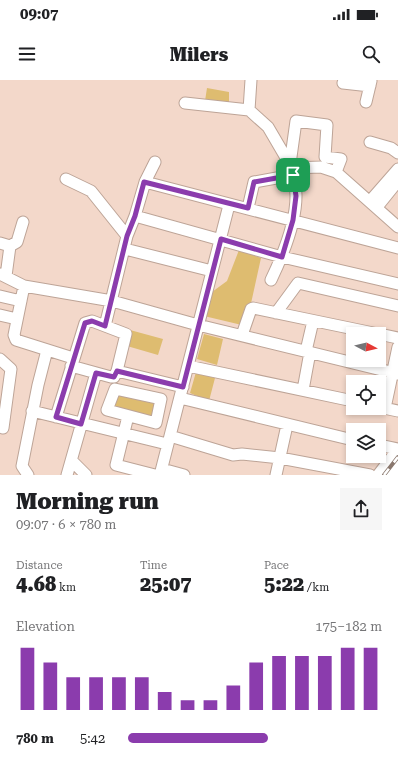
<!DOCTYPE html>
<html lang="en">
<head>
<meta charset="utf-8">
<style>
	:root { --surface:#fff; --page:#f6f6f6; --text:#202124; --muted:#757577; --accent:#8b3cad }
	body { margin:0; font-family:"Roboto Serif",serif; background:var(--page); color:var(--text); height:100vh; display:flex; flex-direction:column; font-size:15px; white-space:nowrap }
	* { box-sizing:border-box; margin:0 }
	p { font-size:13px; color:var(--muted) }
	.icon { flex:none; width:22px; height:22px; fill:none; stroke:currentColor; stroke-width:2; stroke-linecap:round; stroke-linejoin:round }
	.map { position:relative; height:395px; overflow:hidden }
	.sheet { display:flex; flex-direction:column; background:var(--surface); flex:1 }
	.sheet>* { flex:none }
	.needle { width:26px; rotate:97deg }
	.controls { position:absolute; left:346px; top:247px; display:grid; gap:8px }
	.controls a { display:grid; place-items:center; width:40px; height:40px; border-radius:0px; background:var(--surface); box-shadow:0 2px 6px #0003; font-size:20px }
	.pin { position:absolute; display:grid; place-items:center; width:34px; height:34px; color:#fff; margin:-17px; border-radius:8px; box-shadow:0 2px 6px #0006 }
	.round { display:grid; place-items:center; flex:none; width:42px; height:42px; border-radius:0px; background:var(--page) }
	.overview { display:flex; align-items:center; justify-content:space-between; height:68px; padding:0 16px }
	h1 { font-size:22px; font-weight:800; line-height:30px }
	.stats { display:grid; grid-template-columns:repeat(3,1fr); gap:6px; height:68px; padding:4px 16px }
	.stats div { display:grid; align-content:center }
	.stats b { font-size:20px; font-weight:800 }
	.stats small { font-size:11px; font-weight:400 }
	.stats p { font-size:11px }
	.chart { height:112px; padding:8px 16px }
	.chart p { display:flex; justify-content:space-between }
	.chart svg { width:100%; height:72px; margin-top:4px; stroke:var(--accent); stroke-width:6 }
	ul { padding:0 16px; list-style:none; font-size:13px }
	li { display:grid; grid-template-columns:64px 48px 1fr; align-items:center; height:30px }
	li i { height:10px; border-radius:5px; background:var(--accent) }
	.status { display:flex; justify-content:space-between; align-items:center; height:28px; padding:0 20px; background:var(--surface); direction:ltr }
	.status svg { height:11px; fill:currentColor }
	header { display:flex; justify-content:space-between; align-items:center; height:52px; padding:0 16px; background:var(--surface); font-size:18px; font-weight:800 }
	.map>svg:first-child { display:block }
</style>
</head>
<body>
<div class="status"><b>09:07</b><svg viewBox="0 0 49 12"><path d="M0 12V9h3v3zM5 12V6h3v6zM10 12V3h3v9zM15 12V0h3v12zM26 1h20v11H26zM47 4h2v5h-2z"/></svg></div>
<header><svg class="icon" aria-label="menu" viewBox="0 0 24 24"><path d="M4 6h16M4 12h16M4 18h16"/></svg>Milers<svg class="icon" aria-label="search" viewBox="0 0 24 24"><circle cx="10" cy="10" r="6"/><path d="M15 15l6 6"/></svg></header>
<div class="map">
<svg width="398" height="395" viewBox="0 0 398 395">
	<rect width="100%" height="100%" fill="#f3d8ca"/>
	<path fill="#debc70" d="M207 8 229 12V25L205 21Z
		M239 170 261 178 246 246 204 236 212 212 227 201Z
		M130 250 163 259 158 275 127 266Z
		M204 254 223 259 217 285 197 279Z
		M196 292 215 298 209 321 190 313Z
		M116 311 159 321 154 342 109 330Z"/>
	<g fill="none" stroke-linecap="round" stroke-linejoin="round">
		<g stroke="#bda497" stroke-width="13">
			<path id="minor" d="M251 0 249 30 268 47 292 88 321 87 336 92 398 147
				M344 0 343 3 370 6
				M366 22 371 1
				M185 23 249 30
				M370 62 391 68 398 73
				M290 84 296 41 327 45 325 77 341 79 336 92
				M66 99 91 111 127 156
				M145 102 398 168
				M370 121 398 89
				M377 127 398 101
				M248 128 254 102 293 95
				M135 136 282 177 398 204
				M0 163 10 166
				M125 169 212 191
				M0 194 24 206 112 221 198 245 398 294
				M6 196 10 166 17 162 23 142
				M271 200C283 175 296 144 296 116 296 107 293 97 292 88
				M24 206 14 255 16 260 73 278
				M0 216 21 221
				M276 233 298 203 398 226
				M0 235 17 239
				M105 246 127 156 135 136 145 102 155 82
				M379 254 398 258
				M242 255 251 229 253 228 378 254
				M306 271 313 241
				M0 279 11 289 3 348
				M71 286 111 297H114L117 291 183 307
				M188 286 353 321
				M115 309 161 319 156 343 107 330Z
				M303 310 310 272
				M180 318 353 360
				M379 327 398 331
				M385 328 398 267
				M32 331 167 364
				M128 336 116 385 155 395
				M56 337 85 243 92 241 126 254 117 291
				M170 356 233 375 242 374 280 378 370 395
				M379 365 398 369
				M72 381 86 395
				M162 389 184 395
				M28 395 22 386 38 305 47 270
				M67 395 96 293
				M160 395 229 125
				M276 395 287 345
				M378 395 398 369
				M391 395 398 386"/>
		</g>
		<use href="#minor" stroke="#fff" stroke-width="11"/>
		<g stroke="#8a786e" stroke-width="4">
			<path id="rail" d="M384 395 398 377"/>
		</g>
		<use href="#rail" stroke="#fff" stroke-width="2.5" stroke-dasharray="8" stroke-linecap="butt"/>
	</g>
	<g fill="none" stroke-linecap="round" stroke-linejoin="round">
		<g stroke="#fff" stroke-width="8">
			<path id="route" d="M293 95 296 116 293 140 282 177 221 159 183 307 117 291 114 297 96 293 81 344 56 337 85 243 92 241 105 246 127 156 135 136 144 102 248 128 254 102Z"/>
		</g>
		<use href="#route" stroke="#8b3cad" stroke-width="5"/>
	</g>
</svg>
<div class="controls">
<a><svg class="needle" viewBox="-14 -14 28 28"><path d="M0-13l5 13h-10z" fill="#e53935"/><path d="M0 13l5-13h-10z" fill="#757577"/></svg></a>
<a><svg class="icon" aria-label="locate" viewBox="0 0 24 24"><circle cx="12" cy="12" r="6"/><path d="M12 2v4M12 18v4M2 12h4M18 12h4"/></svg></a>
<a><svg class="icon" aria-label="layers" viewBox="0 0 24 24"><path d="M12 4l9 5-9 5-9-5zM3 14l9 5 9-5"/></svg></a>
</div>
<div class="pin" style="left:293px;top:95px;background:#1e9e55"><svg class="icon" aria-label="arrive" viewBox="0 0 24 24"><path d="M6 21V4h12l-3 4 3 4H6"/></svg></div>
</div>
<section class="sheet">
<div class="overview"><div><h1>Morning run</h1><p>09:07 · 6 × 780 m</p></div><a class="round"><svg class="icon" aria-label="share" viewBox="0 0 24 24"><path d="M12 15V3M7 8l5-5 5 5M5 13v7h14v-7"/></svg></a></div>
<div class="stats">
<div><p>Distance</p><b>4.68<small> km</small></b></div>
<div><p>Time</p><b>25:07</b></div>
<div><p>Pace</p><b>5:22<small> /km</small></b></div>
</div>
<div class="chart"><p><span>Elevation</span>175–182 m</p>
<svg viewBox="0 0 160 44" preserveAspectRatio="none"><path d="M5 44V6M15 44V15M25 44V24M35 44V24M45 44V24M55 44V24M65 44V33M75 44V38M85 44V38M95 44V29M105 44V15M115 44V11M125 44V11M135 44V11M145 44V6M155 44V6"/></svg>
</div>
<ul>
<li><b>780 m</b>5:42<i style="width:55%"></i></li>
</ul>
</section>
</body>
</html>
